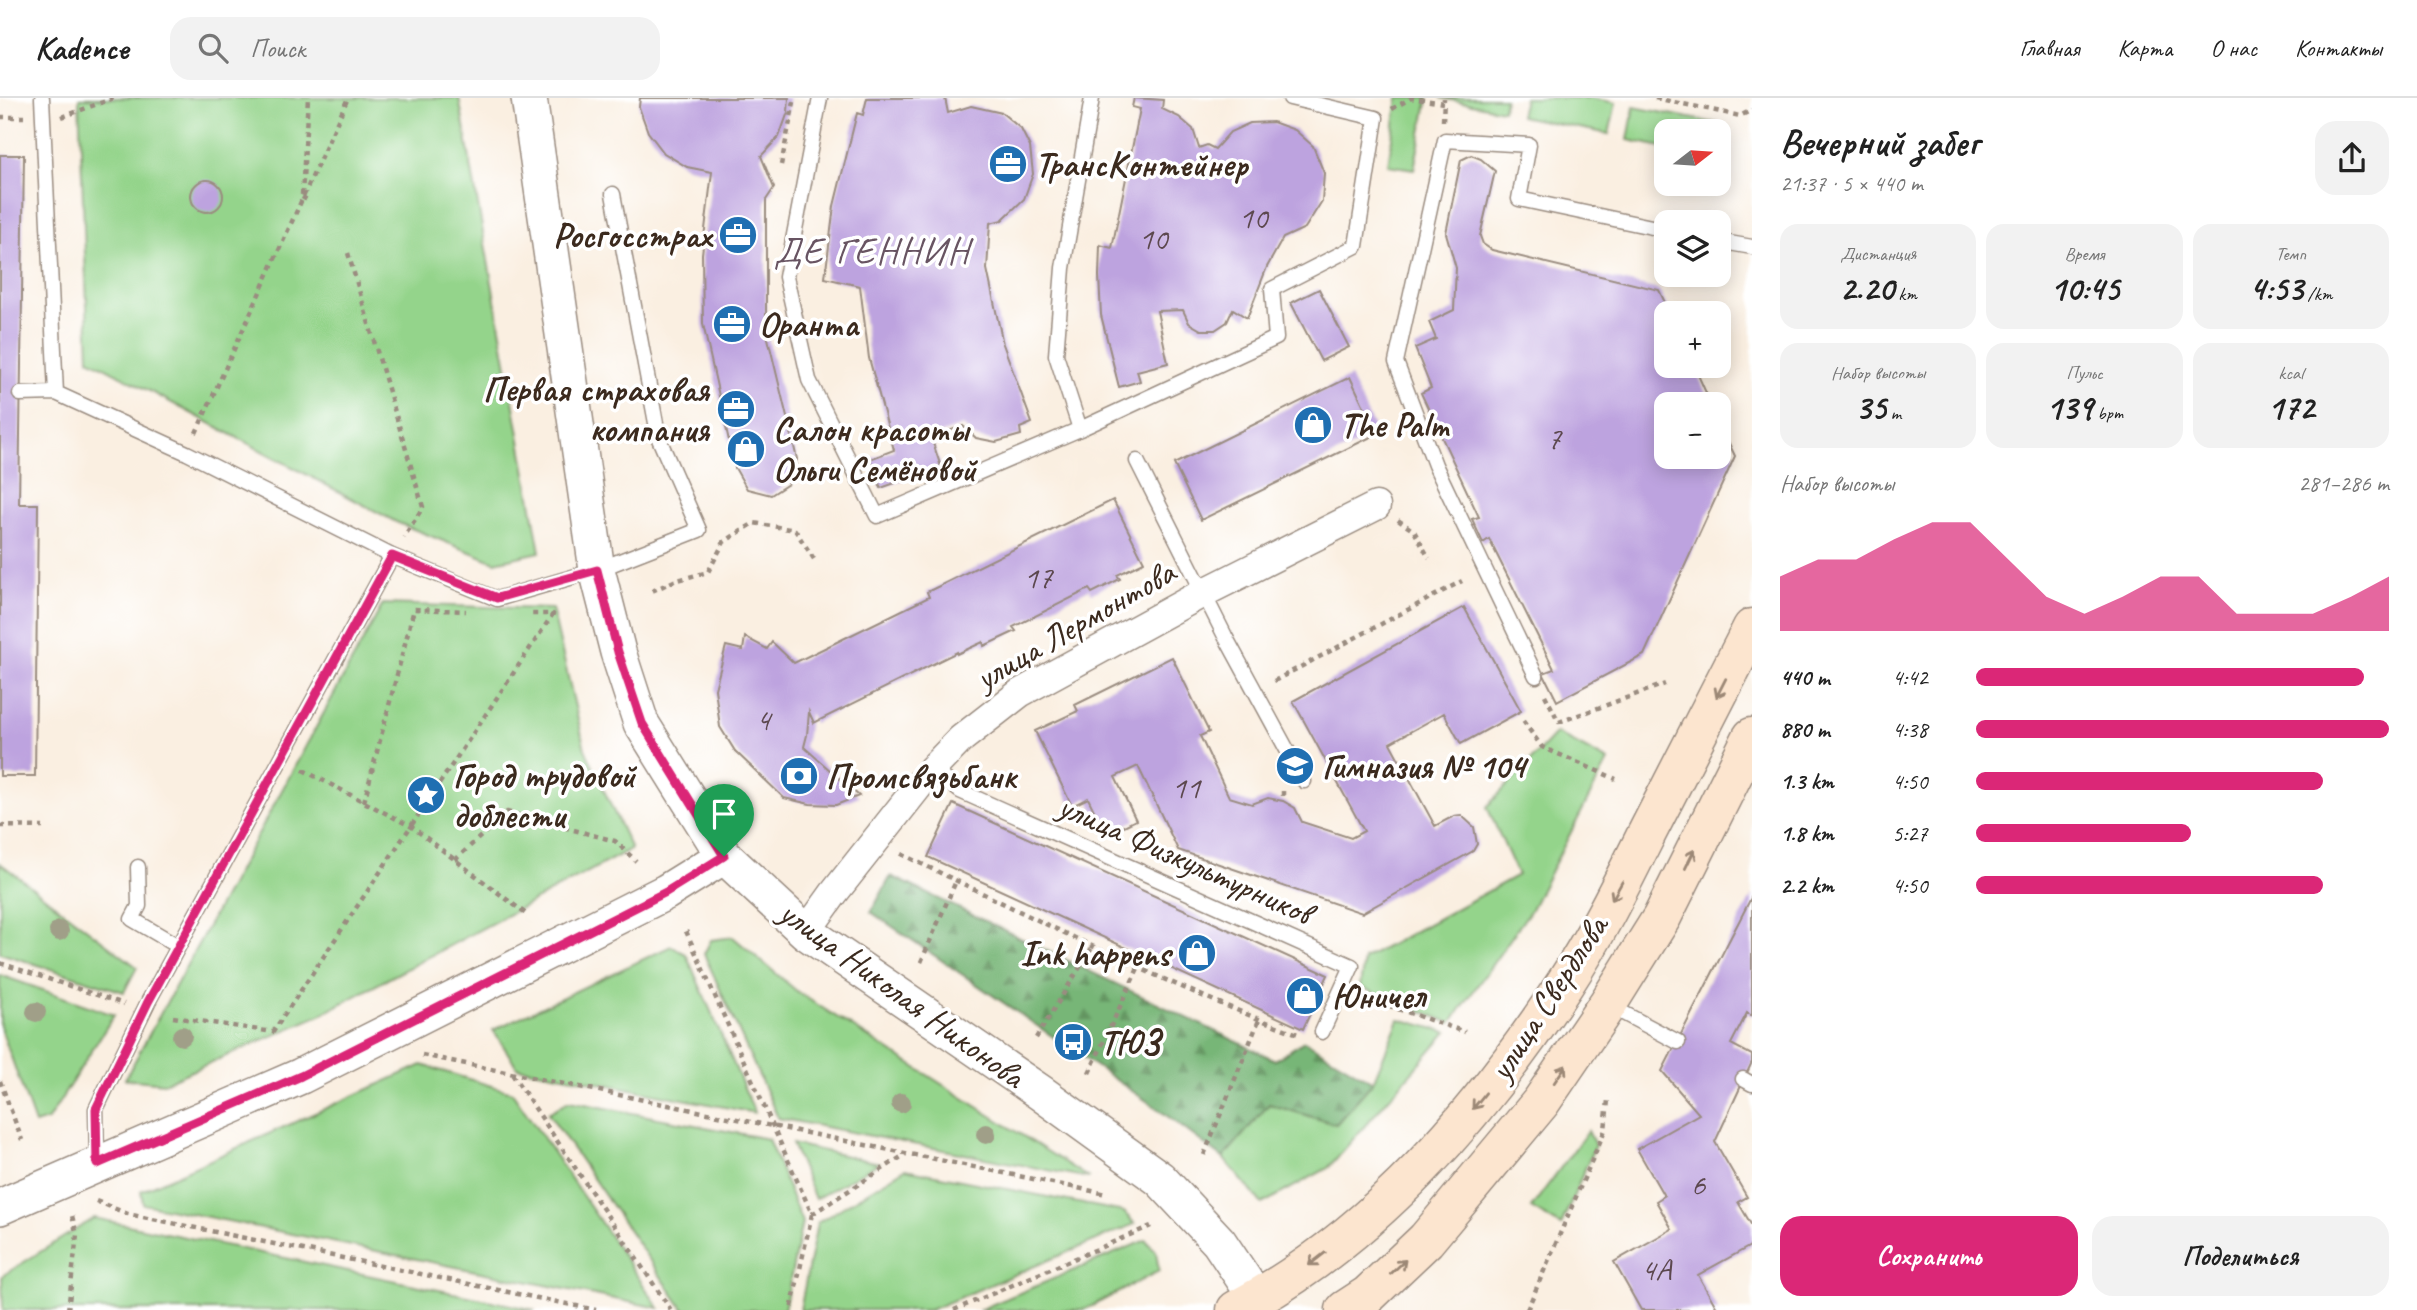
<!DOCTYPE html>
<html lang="ru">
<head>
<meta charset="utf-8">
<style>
	:root { --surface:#fff; --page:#f2f2f2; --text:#222; --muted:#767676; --line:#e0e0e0; --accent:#db2777 }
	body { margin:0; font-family:Caveat,sans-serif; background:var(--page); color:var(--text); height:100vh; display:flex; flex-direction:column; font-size:26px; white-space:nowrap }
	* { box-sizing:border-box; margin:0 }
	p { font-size:23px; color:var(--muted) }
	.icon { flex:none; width:38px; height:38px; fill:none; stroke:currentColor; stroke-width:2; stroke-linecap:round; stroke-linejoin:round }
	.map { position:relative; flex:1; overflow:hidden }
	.details { display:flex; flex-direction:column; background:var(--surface); width:665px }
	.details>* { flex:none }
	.needle { width:46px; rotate:73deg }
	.controls { position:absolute; left:1654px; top:21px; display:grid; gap:14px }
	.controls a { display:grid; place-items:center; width:77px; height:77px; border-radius:14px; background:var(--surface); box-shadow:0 4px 18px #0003; font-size:35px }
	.pin { position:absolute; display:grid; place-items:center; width:60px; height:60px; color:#fff; margin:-72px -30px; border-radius:50% 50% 50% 0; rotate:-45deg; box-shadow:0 0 7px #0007 }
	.pin .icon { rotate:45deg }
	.round { display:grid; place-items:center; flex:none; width:74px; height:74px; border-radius:21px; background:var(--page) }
	.headline { display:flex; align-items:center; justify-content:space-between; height:119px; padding:0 28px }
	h1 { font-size:38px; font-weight:700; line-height:52px }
	.metrics { display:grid; grid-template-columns:repeat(3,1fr); gap:10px; height:119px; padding:7px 28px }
	.metrics div { display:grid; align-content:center; border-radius:18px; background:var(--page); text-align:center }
	.metrics b { font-size:35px; font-weight:700 }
	.metrics small { font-size:19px; font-weight:400 }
	.metrics p { font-size:19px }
	.chart { height:196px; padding:14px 28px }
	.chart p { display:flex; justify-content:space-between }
	.chart svg { width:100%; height:126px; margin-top:7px; fill:var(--accent); opacity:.7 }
	.cta { display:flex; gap:14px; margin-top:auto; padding:14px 28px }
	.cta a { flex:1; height:80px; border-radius:21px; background:var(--accent); color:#fff; font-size:28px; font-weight:700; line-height:80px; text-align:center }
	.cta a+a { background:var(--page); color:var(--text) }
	ul { padding:0 28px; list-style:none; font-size:23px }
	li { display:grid; grid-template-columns:112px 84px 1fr; align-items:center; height:52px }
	li i { height:18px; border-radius:9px; background:var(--accent) }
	header { display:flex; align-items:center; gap:42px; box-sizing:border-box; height:98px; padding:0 35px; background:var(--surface); border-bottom:2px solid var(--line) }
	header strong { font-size:33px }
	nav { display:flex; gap:38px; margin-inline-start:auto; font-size:24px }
	.search { width:490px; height:63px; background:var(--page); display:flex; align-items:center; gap:18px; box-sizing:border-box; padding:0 24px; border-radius:21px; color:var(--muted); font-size:26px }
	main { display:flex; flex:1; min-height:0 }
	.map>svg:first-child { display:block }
</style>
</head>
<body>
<header>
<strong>Kadence</strong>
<div class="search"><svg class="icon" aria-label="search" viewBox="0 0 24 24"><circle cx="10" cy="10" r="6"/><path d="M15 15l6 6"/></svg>Поиск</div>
<nav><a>Главная</a><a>Карта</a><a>О нас</a><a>Контакты</a></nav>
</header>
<main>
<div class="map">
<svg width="1752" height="1212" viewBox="0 0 1752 1212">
	<defs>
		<pattern id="forest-firs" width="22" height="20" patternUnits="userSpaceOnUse" patternTransform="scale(1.75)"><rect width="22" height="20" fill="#77b677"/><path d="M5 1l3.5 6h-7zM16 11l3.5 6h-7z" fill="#639461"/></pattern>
	</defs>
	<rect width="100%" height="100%" fill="#fff"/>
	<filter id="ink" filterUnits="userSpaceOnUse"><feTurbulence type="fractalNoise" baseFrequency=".0143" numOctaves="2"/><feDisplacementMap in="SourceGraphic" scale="14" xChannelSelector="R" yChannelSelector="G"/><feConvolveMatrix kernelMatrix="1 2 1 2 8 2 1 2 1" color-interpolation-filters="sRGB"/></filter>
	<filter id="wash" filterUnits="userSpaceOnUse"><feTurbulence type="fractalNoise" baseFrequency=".00686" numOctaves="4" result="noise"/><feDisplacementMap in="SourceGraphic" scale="28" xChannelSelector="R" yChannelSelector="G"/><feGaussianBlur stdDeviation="1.57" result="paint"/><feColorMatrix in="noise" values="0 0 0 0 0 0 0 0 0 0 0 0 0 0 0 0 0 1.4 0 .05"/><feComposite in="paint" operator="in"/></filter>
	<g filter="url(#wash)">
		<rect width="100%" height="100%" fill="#faefe1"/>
		<path fill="#94d48b" stroke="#687f54" stroke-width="2" d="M79 0H459L540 454 495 464 396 424 89 261Z
			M1398 0H1428L1414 71 1388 67Z
			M1440 0H1505L1503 12Z
			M1524 0H1591L1616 5 1609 36 1520 18Z
			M1634 9 1720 26 1719 37 1718 33H1666V50L1628 42Z
			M383 506 552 511 585 651 631 751 320 917 164 985 125 981Z
			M1556 635 1608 663 1530 813 1451 925 1360 889 1364 861 1518 777 1487 709Z
			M0 765 137 869 124 894 0 855Z
			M733 839 799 895 1089 1080 778 1020 704 856 711 842Z
			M671 848 686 856 755 1015 517 969 493 932Z
			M0 877 114 917 48 1022 35 1026 0 928Z
			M1399 921 1447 934 1328 1070 1262 1106 1223 1060 1269 1006 1336 1026 1373 984Z
			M422 967 512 994 659 1210 143 1106 141 1093Z
			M569 1003 768 1041 802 1124 784 1212H684L548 1015Z
			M1588 1033 1595 1047 1561 1128 1531 1110Z
			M792 1046 879 1065 815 1101Z
			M905 1071 1124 1114 1135 1126 930 1212H800L817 1125Z
			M94 1120 535 1212H3L2 1178Z
			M1146 1142 1156 1154 1159 1173 1092 1208 1083 1212H979Z"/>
		<path fill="url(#forest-firs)" stroke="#59704a" stroke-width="2" d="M891 778 1275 962 1304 943 1373 984 1336 1026 1269 1006 1223 1060 1154 1008 871 814Z"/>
		<g id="blocks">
			<path fill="#bda3df" d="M640 0H789L788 14 779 39 761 58 774 90 766 102V232L797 361 791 384 771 397 747 391 735 370 703 226 702 156 712 74 687 69 664 55 648 34 639 9Z
				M867 0H945L948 15 971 8 1002 15 1021 31 1030 49 1033 76 1024 101 1002 122 990 125 987 171 1003 246 1032 325 1020 330 1021 337 996 344 976 340 963 328 931 339 941 369 881 390 870 361 894 352 869 260 860 188 825 180 834 108 857 15 863 17Z
				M1134 0 1163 2 1162 11 1179 19 1193 31 1199 50 1207 47 1215 51 1230 34 1250 25 1273 24 1295 32 1313 48 1324 75 1322 103 1305 130 1283 140 1267 169 1247 220 1233 211 1227 224 1215 232H1201L1189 225 1183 212 1157 213 1168 265 1137 273 1140 283 1119 289 1101 217 1099 178 1100 147 1112 150 1140 11 1132 9Z
				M0 57H24L19 406H38L35 678H0Z
				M1471 57 1481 61 1495 73 1480 138 1483 146 1492 152 1659 192 1670 215H1666V268H1694L1711 306H1666V359H1718V322L1735 358 1644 557 1557 603 1543 575 1554 571 1489 441 1483 445 1472 421 1479 419 1421 295 1431 290 1415 250 1436 241 1429 224 1454 212 1456 170 1446 135 1461 62Z
				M191 98a16 16 0 1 1 32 0a16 16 0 1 1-32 0Z
				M1319 191 1349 249 1321 263 1291 205Z
				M1350 279 1377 336 1201 422 1174 366Z
				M1113 402 1144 464 1117 477 1120 481 1092 495 1089 491 1013 529 1016 533 984 548 983 544 957 556V554L814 625 809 614 807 637 804 649 859 698 836 707 810 706 784 700 735 653 720 629 715 591 726 548 743 552 745 539 767 551 772 544 794 565 929 499 927 494Z
				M1464 509 1521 613 1461 646 1444 615 1390 645 1435 728 1454 718 1461 717 1474 729 1477 746 1473 753 1362 815 1178 752 1138 668 1115 679 1136 722 1106 737 1088 700 1072 708 1035 633 1078 613 1075 607 1172 559 1209 634 1200 638 1229 699 1252 706 1268 700 1283 703 1295 710 1302 724 1351 740 1364 733 1293 603Z
				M953 706 1328 877 1303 931 928 759Z
				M1752 798V918L1747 915 1731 946 1752 957V964L1715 1044 1747 1099 1738 1104 1752 1128V1147L1698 1177 1718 1212H1641L1614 1164 1672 1131 1656 1103 1664 1098 1637 1051 1699 1016 1662 973Z"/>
		</g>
	</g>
	<g filter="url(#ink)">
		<use href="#blocks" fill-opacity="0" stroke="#9a8c80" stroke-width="2"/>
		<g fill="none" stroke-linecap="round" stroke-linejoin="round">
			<g stroke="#9a8c80" stroke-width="17">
				<path id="service" d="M42 0 56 295 187 355 392 458 497 501 597 472 699 432 659 341 613 96
					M820 0 786 179 809 282 877 418 1080 331 1276 240 1272 191 1356 148 1376 20 1290 0
					M1718 143 1752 149
					M20 296 56 295
					M1080 331 1056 257 1063 170 1092 0
					M1137 363 1225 538 1304 683
					M1536 578 1435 367 1396 264 1445 42 1529 47 1519 101 1666 132
					M932 671 960 693 1352 868 1322 934
					M138 769 139 808 132 821 178 848
					M1608 907 1678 944
					M1743 981 1752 986
					M97 1065 96 1011 148 904 392 458"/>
			</g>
			<g stroke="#9a8c80" stroke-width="31">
				<path id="minor" d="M806 834 834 795 932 671 961 641 1020 595 1203 495 1376 408"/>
			</g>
			<g stroke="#9a8c80" stroke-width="38">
				<path id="tertiary" d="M529 0 597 472 618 554 641 625 724 758 806 834 1041 995 1160 1081 1219 1144 1257 1201
					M0 1109 301 978 666 794 724 758"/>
			</g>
			<g stroke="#9a8c80" stroke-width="41">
				<path id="secondary" d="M1236 1212C1375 1138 1479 1016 1564 887 1596 838 1622 785 1648 733 1683 665 1717 597 1752 530
					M1345 1212 1368 1197 1426 1142 1541 1004 1607 907 1662 819 1752 639"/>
			</g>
			<path stroke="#9a8c80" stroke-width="4.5" stroke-dasharray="5 5" stroke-linecap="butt" d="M1655 0 1740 18 1752 12
				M1392 11 1411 0 1443 5
				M0 19H24
				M62 19 114 0
				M1443 23 1444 0
				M781 67 794 4
				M302 97 308 0
				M302 99 309 103
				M348 155 423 409 404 439
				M196 335 348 0
				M1398 422 1414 433 1429 460
				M652 493 674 483 708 474 724 444 754 425 795 432 816 464
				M1274 583 1462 483
				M1545 597 1559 624 1665 586
				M1523 623 1542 649 1616 681
				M303 672 412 729 526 816
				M1283 693V703
				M364 704 414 511 466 513
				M0 728 43 729
				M901 756C1033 819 1164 887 1301 937
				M455 762 507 714 615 743 636 763
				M686 833 812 1116 791 1212
				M921 864 956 783
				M0 865 124 906
				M1360 898 1465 934
				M173 919 273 934 553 516H530
				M1036 940 1093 848
				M422 957 1107 1096
				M1089 975 1139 868
				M512 976 671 1212
				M0 983 22 1042
				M1204 1057 1259 922
				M96 1103 128 1116 596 1212
				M812 1116 906 1056
				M68 1212 77 1137 71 1114
				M954 1212 1151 1128
				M1527 1212 1605 1032 1608 1002"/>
			<use href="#service" stroke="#fff" stroke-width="14"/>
			<use href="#minor" stroke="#fff" stroke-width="28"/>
			<use href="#tertiary" stroke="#fff" stroke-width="35"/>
			<use href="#secondary" stroke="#fce5cf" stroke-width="38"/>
		</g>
		<g fill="#a09f88">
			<circle cx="59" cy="833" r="10"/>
			<circle cx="36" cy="914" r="10"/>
			<circle cx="182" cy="938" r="10"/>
			<circle cx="901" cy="1005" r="10"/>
			<circle cx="986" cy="1036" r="10"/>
		</g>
		<defs><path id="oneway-shaft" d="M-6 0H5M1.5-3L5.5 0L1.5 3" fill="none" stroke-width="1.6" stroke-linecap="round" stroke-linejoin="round" transform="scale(1.75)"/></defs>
		<g stroke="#9c8876">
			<use href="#oneway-shaft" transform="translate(1721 590) rotate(117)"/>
			<use href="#oneway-shaft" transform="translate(1690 761) rotate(-64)"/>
			<use href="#oneway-shaft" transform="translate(1617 793) rotate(119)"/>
			<use href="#oneway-shaft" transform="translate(1560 976) rotate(-56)"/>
			<use href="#oneway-shaft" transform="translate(1479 1003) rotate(129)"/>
			<use href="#oneway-shaft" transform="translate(1317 1161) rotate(142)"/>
			<use href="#oneway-shaft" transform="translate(1398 1169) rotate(-43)"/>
		</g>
	</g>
	<g fill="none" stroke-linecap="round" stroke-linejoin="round" filter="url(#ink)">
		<g stroke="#fff" stroke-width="14">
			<path id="route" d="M392 458 497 500 597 472 618 554 642 625 724 758 666 794 301 978 97 1066 96 1011 148 904Z"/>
		</g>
		<use href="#route" stroke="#db2777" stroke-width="9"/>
	</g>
	<defs>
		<g id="office-disc" transform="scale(2.0125)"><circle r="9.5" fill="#1f6fb2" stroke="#fff"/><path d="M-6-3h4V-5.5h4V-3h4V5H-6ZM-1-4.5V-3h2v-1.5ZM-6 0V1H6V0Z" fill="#fff"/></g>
		<g id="shop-disc" transform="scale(2.0125)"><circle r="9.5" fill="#1f6fb2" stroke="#fff"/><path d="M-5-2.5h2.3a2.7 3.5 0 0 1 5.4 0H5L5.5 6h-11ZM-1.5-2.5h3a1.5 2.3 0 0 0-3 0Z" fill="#fff"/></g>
		<g id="school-disc" transform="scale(2.0125)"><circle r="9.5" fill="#1f6fb2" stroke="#fff"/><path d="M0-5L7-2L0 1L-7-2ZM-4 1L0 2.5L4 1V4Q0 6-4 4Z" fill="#fff"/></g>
		<g id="bank-disc" transform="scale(2.0125)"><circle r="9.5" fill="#1f6fb2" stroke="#fff"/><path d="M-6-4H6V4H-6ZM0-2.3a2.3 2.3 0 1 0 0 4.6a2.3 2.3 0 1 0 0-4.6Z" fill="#fff"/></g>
		<g id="sight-disc" transform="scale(2.0125)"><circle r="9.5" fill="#1f6fb2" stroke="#fff"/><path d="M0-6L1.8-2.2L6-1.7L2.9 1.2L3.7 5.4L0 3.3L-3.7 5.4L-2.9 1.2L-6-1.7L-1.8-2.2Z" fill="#fff"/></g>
		<g id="bus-disc" transform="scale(2.0125)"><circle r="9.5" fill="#1f6fb2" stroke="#fff"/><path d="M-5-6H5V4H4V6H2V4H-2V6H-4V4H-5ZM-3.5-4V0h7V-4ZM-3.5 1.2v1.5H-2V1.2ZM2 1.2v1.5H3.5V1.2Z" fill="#fff"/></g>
	</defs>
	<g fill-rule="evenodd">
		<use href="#office-disc" x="1008" y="66"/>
		<use href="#office-disc" x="738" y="137"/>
		<use href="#office-disc" x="732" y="226"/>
		<use href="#office-disc" x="736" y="311"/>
		<use href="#shop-disc" x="1313" y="327"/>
		<use href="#shop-disc" x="746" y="351"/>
		<use href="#school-disc" x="1295" y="668"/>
		<use href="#bank-disc" x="799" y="678"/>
		<use href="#sight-disc" x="426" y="697"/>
		<use href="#shop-disc" x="1197" y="855"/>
		<use href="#shop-disc" x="1305" y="898"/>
		<use href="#bus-disc" x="1073" y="944"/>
	</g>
	<g text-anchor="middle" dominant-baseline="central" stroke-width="7" stroke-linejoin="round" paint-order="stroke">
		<g font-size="32" fill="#5c484e">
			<text x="1253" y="119">10</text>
			<text x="1153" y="140">10</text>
			<text x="1554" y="340">7</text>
			<text x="1038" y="479">17</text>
			<text x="763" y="621">4</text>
			<text x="1186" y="689">11</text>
			<text x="1698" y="1086">6</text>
			<text x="1656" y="1171">4А</text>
		</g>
		<g font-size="35" font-weight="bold" fill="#3b2a1e" stroke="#fff" text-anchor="start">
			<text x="1035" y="66">ТрансКонтейнер</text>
			<text x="711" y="137" text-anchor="end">Росгосстрах</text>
			<text x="759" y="226">Оранта</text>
			<text x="709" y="291" text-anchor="end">Первая страховая<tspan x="709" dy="40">компания</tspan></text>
			<text x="1340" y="327">The Palm</text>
			<text x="773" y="331">Салон красоты<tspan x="773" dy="40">Ольги Семёновой</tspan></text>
			<text x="1322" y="668">Гимназия № 104</text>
			<text x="453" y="677">Город трудовой<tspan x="453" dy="40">доблести</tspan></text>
			<text x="826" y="678">Промсвязьбанк</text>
			<text x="1170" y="855" text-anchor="end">Ink happens</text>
			<text x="1332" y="898">Юничел</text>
			<text x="1100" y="944">ТЮЗ</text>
		</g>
		<g font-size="35" fill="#3b2a1e" stroke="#fff">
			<text transform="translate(1075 527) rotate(-30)">улица Лермонтова</text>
			<text transform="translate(1185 761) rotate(24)">улица Физкультурников</text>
			<text transform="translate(902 896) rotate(36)">улица Николая Никонова</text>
			<text transform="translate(1548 900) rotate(-57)">улица Свердлова</text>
		</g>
		<g font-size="37" letter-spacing="2" fill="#685462" stroke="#fff">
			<text x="872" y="152">ДЕ ГЕННИН</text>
		</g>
	</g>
</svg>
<div class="controls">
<a><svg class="needle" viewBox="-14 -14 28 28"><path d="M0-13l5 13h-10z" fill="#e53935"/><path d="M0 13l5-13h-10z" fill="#767676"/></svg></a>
<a><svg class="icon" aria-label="layers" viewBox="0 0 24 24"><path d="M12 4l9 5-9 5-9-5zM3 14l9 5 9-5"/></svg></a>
<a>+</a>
<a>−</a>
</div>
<div class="pin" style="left:724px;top:758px;background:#1e9e55"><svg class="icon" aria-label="arrive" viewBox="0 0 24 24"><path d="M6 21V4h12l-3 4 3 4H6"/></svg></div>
</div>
<section class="details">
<div class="headline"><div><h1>Вечерний забег</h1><p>21:37 · 5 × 440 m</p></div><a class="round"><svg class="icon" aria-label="share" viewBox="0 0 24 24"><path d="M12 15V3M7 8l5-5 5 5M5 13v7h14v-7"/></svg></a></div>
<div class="metrics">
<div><p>Дистанция</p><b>2.20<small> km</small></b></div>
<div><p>Время</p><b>10:45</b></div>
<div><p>Темп</p><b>4:53<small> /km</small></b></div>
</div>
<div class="metrics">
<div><p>Набор высоты</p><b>35<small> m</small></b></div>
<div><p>Пульс</p><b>139<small> bpm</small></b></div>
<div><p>kcal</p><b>172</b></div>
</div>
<div class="chart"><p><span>Набор высоты</span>281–286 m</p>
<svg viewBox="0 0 160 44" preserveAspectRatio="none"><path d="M0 44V25L10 19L20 19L30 12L40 6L50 6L60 19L70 32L80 38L90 32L100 25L110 25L120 38L130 38L140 38L150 32L160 25V44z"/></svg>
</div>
<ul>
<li><b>440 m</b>4:42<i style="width:94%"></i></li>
<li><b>880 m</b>4:38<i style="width:100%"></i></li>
<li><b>1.3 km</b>4:50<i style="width:84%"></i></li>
<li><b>1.8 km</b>5:27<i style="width:52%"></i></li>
<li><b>2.2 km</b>4:50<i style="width:84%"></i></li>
</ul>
<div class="cta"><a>Сохранить</a><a>Поделиться</a></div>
</section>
</main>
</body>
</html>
